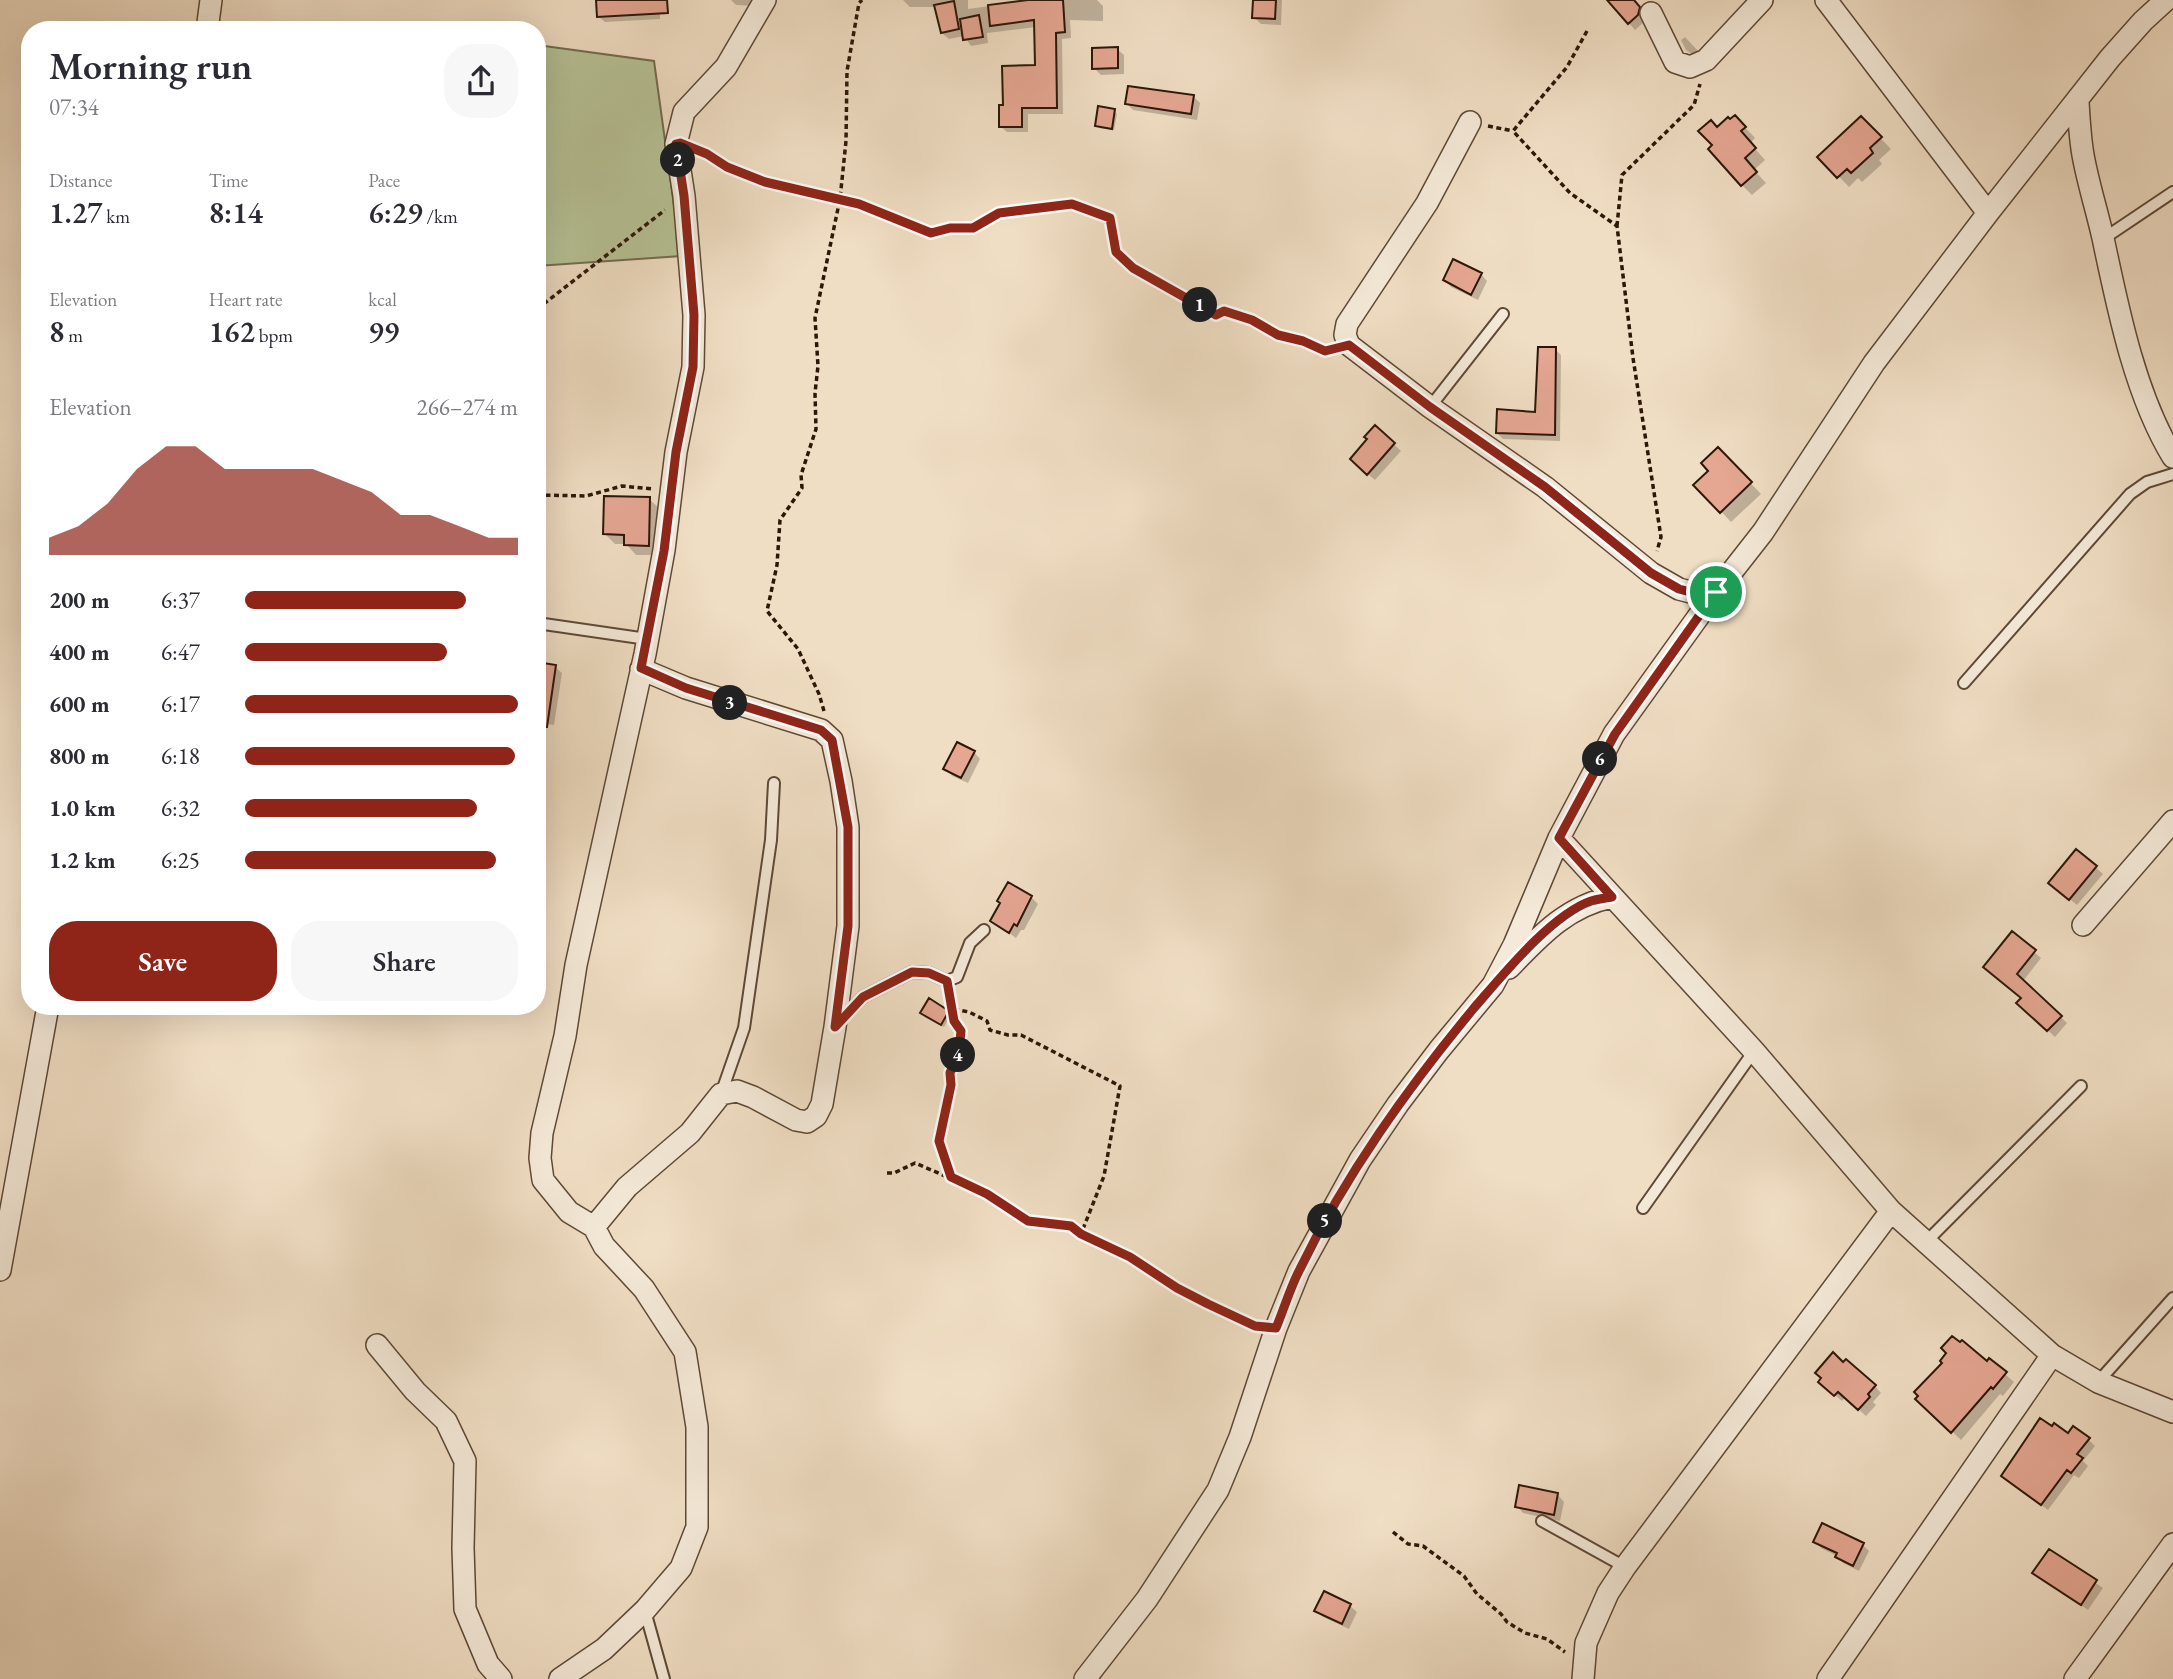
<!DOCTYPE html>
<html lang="en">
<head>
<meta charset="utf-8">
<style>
	:root { --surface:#fff; --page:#f7f7f7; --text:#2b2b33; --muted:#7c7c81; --accent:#8f2418 }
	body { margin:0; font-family:"EB Garamond",serif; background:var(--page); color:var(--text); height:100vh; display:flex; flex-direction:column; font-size:26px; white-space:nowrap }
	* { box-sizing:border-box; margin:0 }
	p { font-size:23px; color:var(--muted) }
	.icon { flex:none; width:38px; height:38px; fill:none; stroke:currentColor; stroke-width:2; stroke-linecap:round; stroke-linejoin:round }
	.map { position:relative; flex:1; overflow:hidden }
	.sheet { position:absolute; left:21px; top:21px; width:525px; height:994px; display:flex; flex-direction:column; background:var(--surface); border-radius:28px; box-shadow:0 7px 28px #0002 }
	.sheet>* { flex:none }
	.pin { position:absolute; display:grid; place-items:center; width:60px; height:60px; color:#fff; margin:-30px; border:4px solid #fff; border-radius:50%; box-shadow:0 2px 7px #0007 }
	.km { position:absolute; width:35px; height:35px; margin:-18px; border-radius:50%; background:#222; color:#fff; font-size:19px; line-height:35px; text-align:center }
	.round { display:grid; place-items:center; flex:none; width:74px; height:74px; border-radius:28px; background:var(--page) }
	.summary { display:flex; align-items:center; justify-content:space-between; height:119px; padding:0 28px }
	h1 { font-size:38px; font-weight:600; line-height:52px }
	.figures { display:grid; grid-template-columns:repeat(3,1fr); gap:10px; height:119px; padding:7px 28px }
	.figures div { display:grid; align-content:center }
	.figures b { font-size:30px; font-weight:600 }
	.figures small { font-size:19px; font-weight:400 }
	.figures p { font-size:19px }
	.chart { height:196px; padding:14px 28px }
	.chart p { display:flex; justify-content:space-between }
	.chart svg { width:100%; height:126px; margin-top:7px; fill:var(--accent); opacity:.7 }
	.cta { display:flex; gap:14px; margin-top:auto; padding:14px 28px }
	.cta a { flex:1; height:80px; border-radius:28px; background:var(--accent); color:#fff; font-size:28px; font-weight:600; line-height:80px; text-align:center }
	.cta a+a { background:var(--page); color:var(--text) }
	ul { padding:0 28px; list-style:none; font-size:23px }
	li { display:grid; grid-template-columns:112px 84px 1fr; align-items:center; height:52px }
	li i { height:18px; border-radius:9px; background:var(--accent) }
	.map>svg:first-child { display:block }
</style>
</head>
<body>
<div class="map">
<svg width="2173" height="1679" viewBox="0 0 2173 1679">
	<rect width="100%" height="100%" fill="#f0dec4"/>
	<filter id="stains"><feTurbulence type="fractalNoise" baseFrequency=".00286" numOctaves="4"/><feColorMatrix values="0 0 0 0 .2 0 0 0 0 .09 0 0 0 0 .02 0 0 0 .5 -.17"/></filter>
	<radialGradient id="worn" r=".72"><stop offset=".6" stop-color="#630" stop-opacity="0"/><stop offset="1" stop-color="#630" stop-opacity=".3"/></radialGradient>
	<path fill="#b6c296" stroke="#726c4f" stroke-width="2" d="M537 45 654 61 681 256 537 266Z"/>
	<path fill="#0003" d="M598 0H660V19L605 22 599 17Z
		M731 0H758L757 6 736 5Z
		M903 0H968V9L1032 0H1097L1103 6V21L1070 20 1071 38 1062 39 1063 114H1028V132H1007L1000 126 1005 107 1036 67V27L987 33 988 43 971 46 964 36 949 39 942 33 937 7H910Z
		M1254 0H1282L1281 25 1261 24 1254 17Z
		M1609 0H1633L1645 15 1644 22 1635 30Z
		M1685 37 1699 52 1693 55 1686 50 1681 40Z
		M1117 49 1124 55V74L1101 75 1094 68Z
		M1193 96 1200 103 1197 120 1133 110 1127 104Z
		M1114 111 1117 114 1114 130 1099 128 1097 125Z
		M1735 117 1755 138 1750 143 1765 160 1754 170 1766 183 1752 195 1742 185 1714 146 1717 129Z
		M1861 118 1891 149 1879 160 1882 164 1862 182 1858 178 1849 187 1820 157Z
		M1481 274 1487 281 1478 300 1451 287 1445 280Z
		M1555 349 1561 355 1560 441 1503 439 1497 433 1537 414Z
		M1375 427 1401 451 1375 480 1358 466Z
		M1718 449 1761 494 1731 522 1696 485 1711 471Z
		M649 499 660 509 659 555H636L626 544H615L605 534Z
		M555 667 562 673 554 725 540 723Z
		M974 752 980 759 968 783 952 776 946 769Z
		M2077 851 2103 874 2077 905 2057 889Z
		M1031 897 1038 904 1024 930H1021L1016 938 992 921Z
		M2012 934 2041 958 2023 981 2067 1023 2055 1037 2019 1003 2023 999 1992 974Z
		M948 1012 951 1015 944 1027 925 1016Z
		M1989 1360 2014 1382 2003 1396 2000 1394 1961 1440 1918 1399Z
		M1875 1386 1881 1393 1873 1402 1876 1405 1866 1416 1845 1397 1842 1401 1827 1388Z
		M2068 1436 2088 1439 2095 1446 2083 1461 2088 1466 2079 1478 2074 1475 2048 1510 2010 1482Z
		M1558 1495 1564 1502 1560 1521 1523 1513 1517 1506Z
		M1815 1541 1863 1545 1869 1551 1859 1571 1843 1563 1837 1556 1821 1548Z
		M2049 1551 2103 1588 2088 1610 2034 1573Z
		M1325 1594 1350 1606 1357 1612 1349 1629 1323 1617 1316 1610Z"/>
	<path fill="#e5a692" stroke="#2d1608" stroke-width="2" d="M596 0H667L668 13 597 17Z
		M1028 0H1063L1065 32 1056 33 1057 108H1022V127H999V105H1003L1002 66 1035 65 1034 20 990 26 988 5Z
		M1253 0H1276L1275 19 1252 18Z
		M1607 0H1634L1640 7 1638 15 1628 24Z
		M954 1 959 29 941 33 934 5Z
		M979 15 983 37 963 40 960 19Z
		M1118 47V68L1092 69V48Z
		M1128 86 1194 95 1191 114 1125 104Z
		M1098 106 1115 109 1112 129 1095 126Z
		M1735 115 1746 127 1741 131 1756 148 1745 158 1757 172 1741 186 1708 149 1712 145 1698 131 1711 120 1717 127 1728 117 1730 119Z
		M1861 116 1882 137 1870 148 1873 153 1851 173 1847 169 1837 178 1817 157Z
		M1453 259 1482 273 1471 295 1443 280Z
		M1538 347H1556L1555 435 1496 433 1497 409 1535 412Z
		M1375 425 1395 443 1367 475 1350 459 1367 439 1364 437Z
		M1718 447 1752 482 1720 513 1693 485 1708 471 1701 463Z
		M604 496 650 497 649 546 624 545V535L603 534Z
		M537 662 556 665 547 727H537Z
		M957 742 975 751 961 778 943 769Z
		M2076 849 2097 866 2069 900 2048 883Z
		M1008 882 1032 896 1017 926 1014 924 1009 933 990 921 1000 903 997 901Z
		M2012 931 2036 950 2017 974 2062 1016 2047 1031 2016 1003 2021 998 1983 967Z
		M929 998 949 1011 941 1025 920 1013Z
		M1952 1336 1960 1342 1962 1340 1987 1361 1989 1358 2007 1372 1993 1389 1991 1387 1951 1433 1915 1399 1918 1396 1914 1392 1942 1363 1940 1361 1946 1353 1941 1348Z
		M1833 1352 1843 1362 1846 1359 1876 1385 1868 1394 1870 1397 1858 1410 1838 1392 1834 1396 1818 1382 1821 1378 1815 1373Z
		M2040 1418 2052 1426 2054 1423 2068 1433 2073 1426 2090 1438 2077 1454 2083 1458 2071 1473 2067 1470 2041 1505 2001 1476Z
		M1519 1485 1558 1493 1554 1515 1515 1507Z
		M1822 1523 1864 1543 1853 1566 1835 1557 1837 1553 1813 1542Z
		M2049 1549 2097 1580 2081 1605 2032 1573Z
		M1324 1591 1351 1604 1342 1624 1314 1611Z"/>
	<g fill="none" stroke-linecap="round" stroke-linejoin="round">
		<g stroke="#5e4837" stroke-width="14">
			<path id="service" d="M2103 239 2173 192
				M1430 407 1503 314
				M537 623 647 639
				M1964 683 2130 494 2147 482 2173 474
				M839 1022 863 997 912 972 929 973 947 981 957 977 970 943 984 930
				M721 1094 744 1028 771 840 774 783
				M1643 1208 1754 1051
				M1926 1242 2081 1086
				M2098 1382 2173 1298
				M1542 1521 1625 1567
				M645 1611 664 1679"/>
		</g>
		<g stroke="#5e4837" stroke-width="24">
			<path id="minor" d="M1826 0 1988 213
				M1651 13 1675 62 1690 67 1706 60 1762 0
				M207 30 211 0
				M2078 102C2079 119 2080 138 2083 155 2088 183 2097 211 2103 238 2118 309 2135 395 2173 457
				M1470 122 1427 203 1347 324 1345 335 1349 345 1430 407 1545 487 1651 573 1679 589 1698 594 1716 592
				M1559 838 1754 1051 1891 1211 2052 1355 2098 1382 2173 1412
				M2083 925 2173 821
				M1509 968C1540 936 1567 906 1612 897
				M594 1227 627 1187 690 1133 721 1094 737 1091 753 1097 796 1120 807 1122 816 1116 822 1104 835 1027 848 926V827L841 781 832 740 821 730 686 688 641 669
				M0 1270 48 1006
				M377 1345 415 1391 446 1421 465 1461 463 1548 465 1609 488 1664 501 1679
				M560 1679 604 1649 645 1610 681 1568 697 1527V1427L685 1352 644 1289 604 1246 594 1227 569 1212 543 1180 540 1158 542 1133 565 1036 576 965 645 654 664 550 676 452 693 367 694 315 684 196 676 144 684 112 726 67 765 0
				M1085 1679 1147 1599 1218 1490 1240 1437 1276 1328 1299 1271 1360 1160 1398 1104 1439 1050 1493 985 1514 945 1559 838 1614 734 1716 592 1763 532 1874 363 1988 213 2110 58 2143 21 2166 0
				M1583 1679 1586 1643 1608 1593 1625 1567 1891 1211
				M1828 1679 2052 1355
				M2075 1679 2173 1544"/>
		</g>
		<path stroke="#2d1608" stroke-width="3.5" stroke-dasharray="5 3.5" stroke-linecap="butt" d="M1587 31 1567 67 1513 131 1570 193 1617 226 1633 358 1661 537 1657 551
			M1488 126 1513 131
			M696 150 707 154 727 167 765 182 859 204 931 233 950 228H973L999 213 1072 204 1109 218 1116 252 1133 268 1217 315 1224 311 1252 320 1278 335 1303 341 1325 350H1329
			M1617 226 1622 175 1694 105 1700 84
			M537 309 665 210
			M537 495 586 496 622 486 653 489
			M824 711 819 694 798 649 767 611 777 565 780 520 802 488 801 475 816 429 815 393 818 366 815 318 840 199 846 141 847 71 859 3 862 0
			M950 993 954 1021C967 1032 958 1060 950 1073L951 1085 938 1141 951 1176
			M954 1009 969 1012 987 1021 990 1030 1008 1035H1021L1120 1086 1104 1176 1081 1234
			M887 1173H894L915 1163 987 1194 1028 1221 1071 1226 1081 1234 1131 1257 1177 1288 1255 1326
			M1393 1532 1408 1544 1423 1546 1464 1576 1477 1594 1501 1614 1507 1622 1525 1633 1547 1639 1565 1652"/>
		<use href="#service" stroke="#f5ead9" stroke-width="10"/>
		<use href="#minor" stroke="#f5ead9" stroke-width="21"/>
	</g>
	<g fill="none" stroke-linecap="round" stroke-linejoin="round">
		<g stroke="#fff" stroke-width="14">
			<path id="route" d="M680 143 707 154 727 167 765 182 859 204 931 233 950 228H973L999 213 1072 204 1110 218 1116 252 1133 268 1216 315 1224 311 1252 320 1278 335 1303 341 1325 351 1349 345 1430 407 1545 487 1651 573 1679 589 1698 594 1716 592 1615 734 1559 838 1612 897C1605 898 1598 899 1591 901 1551 915 1502 976 1474 1008 1407 1089 1346 1174 1300 1269 1290 1288 1284 1309 1276 1328L1255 1326 1208 1304 1177 1288 1130 1257 1081 1234 1071 1226 1028 1221 987 1194 951 1177 939 1141 951 1085 950 1073 959 1051 961 1031 954 1021 947 981 929 973 912 972 863 997 835 1027 848 926V827L832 740 821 730 686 688 641 668 664 551 676 452 693 367 694 315 684 196 676 144Z"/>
		</g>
		<use href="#route" stroke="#8f2418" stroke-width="9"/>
	</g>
	<rect width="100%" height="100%" filter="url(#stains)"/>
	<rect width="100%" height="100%" fill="url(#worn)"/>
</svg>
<div class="pin" style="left:1716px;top:592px;background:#1e9e55"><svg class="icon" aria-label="arrive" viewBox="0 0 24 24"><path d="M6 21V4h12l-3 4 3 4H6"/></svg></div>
<b class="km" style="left:1200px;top:305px">1</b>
<b class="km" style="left:678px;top:160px">2</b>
<b class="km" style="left:730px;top:703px">3</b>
<b class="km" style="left:958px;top:1055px">4</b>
<b class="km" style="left:1325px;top:1221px">5</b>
<b class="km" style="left:1600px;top:759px">6</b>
<section class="sheet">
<div class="summary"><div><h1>Morning run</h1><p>07:34</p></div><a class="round"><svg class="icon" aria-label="share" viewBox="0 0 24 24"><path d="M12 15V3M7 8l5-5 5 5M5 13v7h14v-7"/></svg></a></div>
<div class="figures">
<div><p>Distance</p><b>1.27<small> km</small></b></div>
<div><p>Time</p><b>8:14</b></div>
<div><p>Pace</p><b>6:29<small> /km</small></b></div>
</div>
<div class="figures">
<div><p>Elevation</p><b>8<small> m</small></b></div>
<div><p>Heart rate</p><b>162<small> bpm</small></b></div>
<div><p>kcal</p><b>99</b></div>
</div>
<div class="chart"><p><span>Elevation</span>266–274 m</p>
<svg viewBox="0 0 160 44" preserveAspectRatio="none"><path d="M0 44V38L10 34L20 26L30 14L40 6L50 6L60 14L70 14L80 14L90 14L100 18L110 22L120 30L130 30L140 34L150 38L160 38V44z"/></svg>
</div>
<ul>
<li><b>200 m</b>6:37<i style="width:81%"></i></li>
<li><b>400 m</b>6:47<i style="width:74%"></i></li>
<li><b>600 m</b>6:17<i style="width:100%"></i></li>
<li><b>800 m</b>6:18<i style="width:99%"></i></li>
<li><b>1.0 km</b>6:32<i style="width:85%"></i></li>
<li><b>1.2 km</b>6:25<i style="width:92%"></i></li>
</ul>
<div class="cta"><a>Save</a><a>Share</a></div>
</section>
</div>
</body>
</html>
